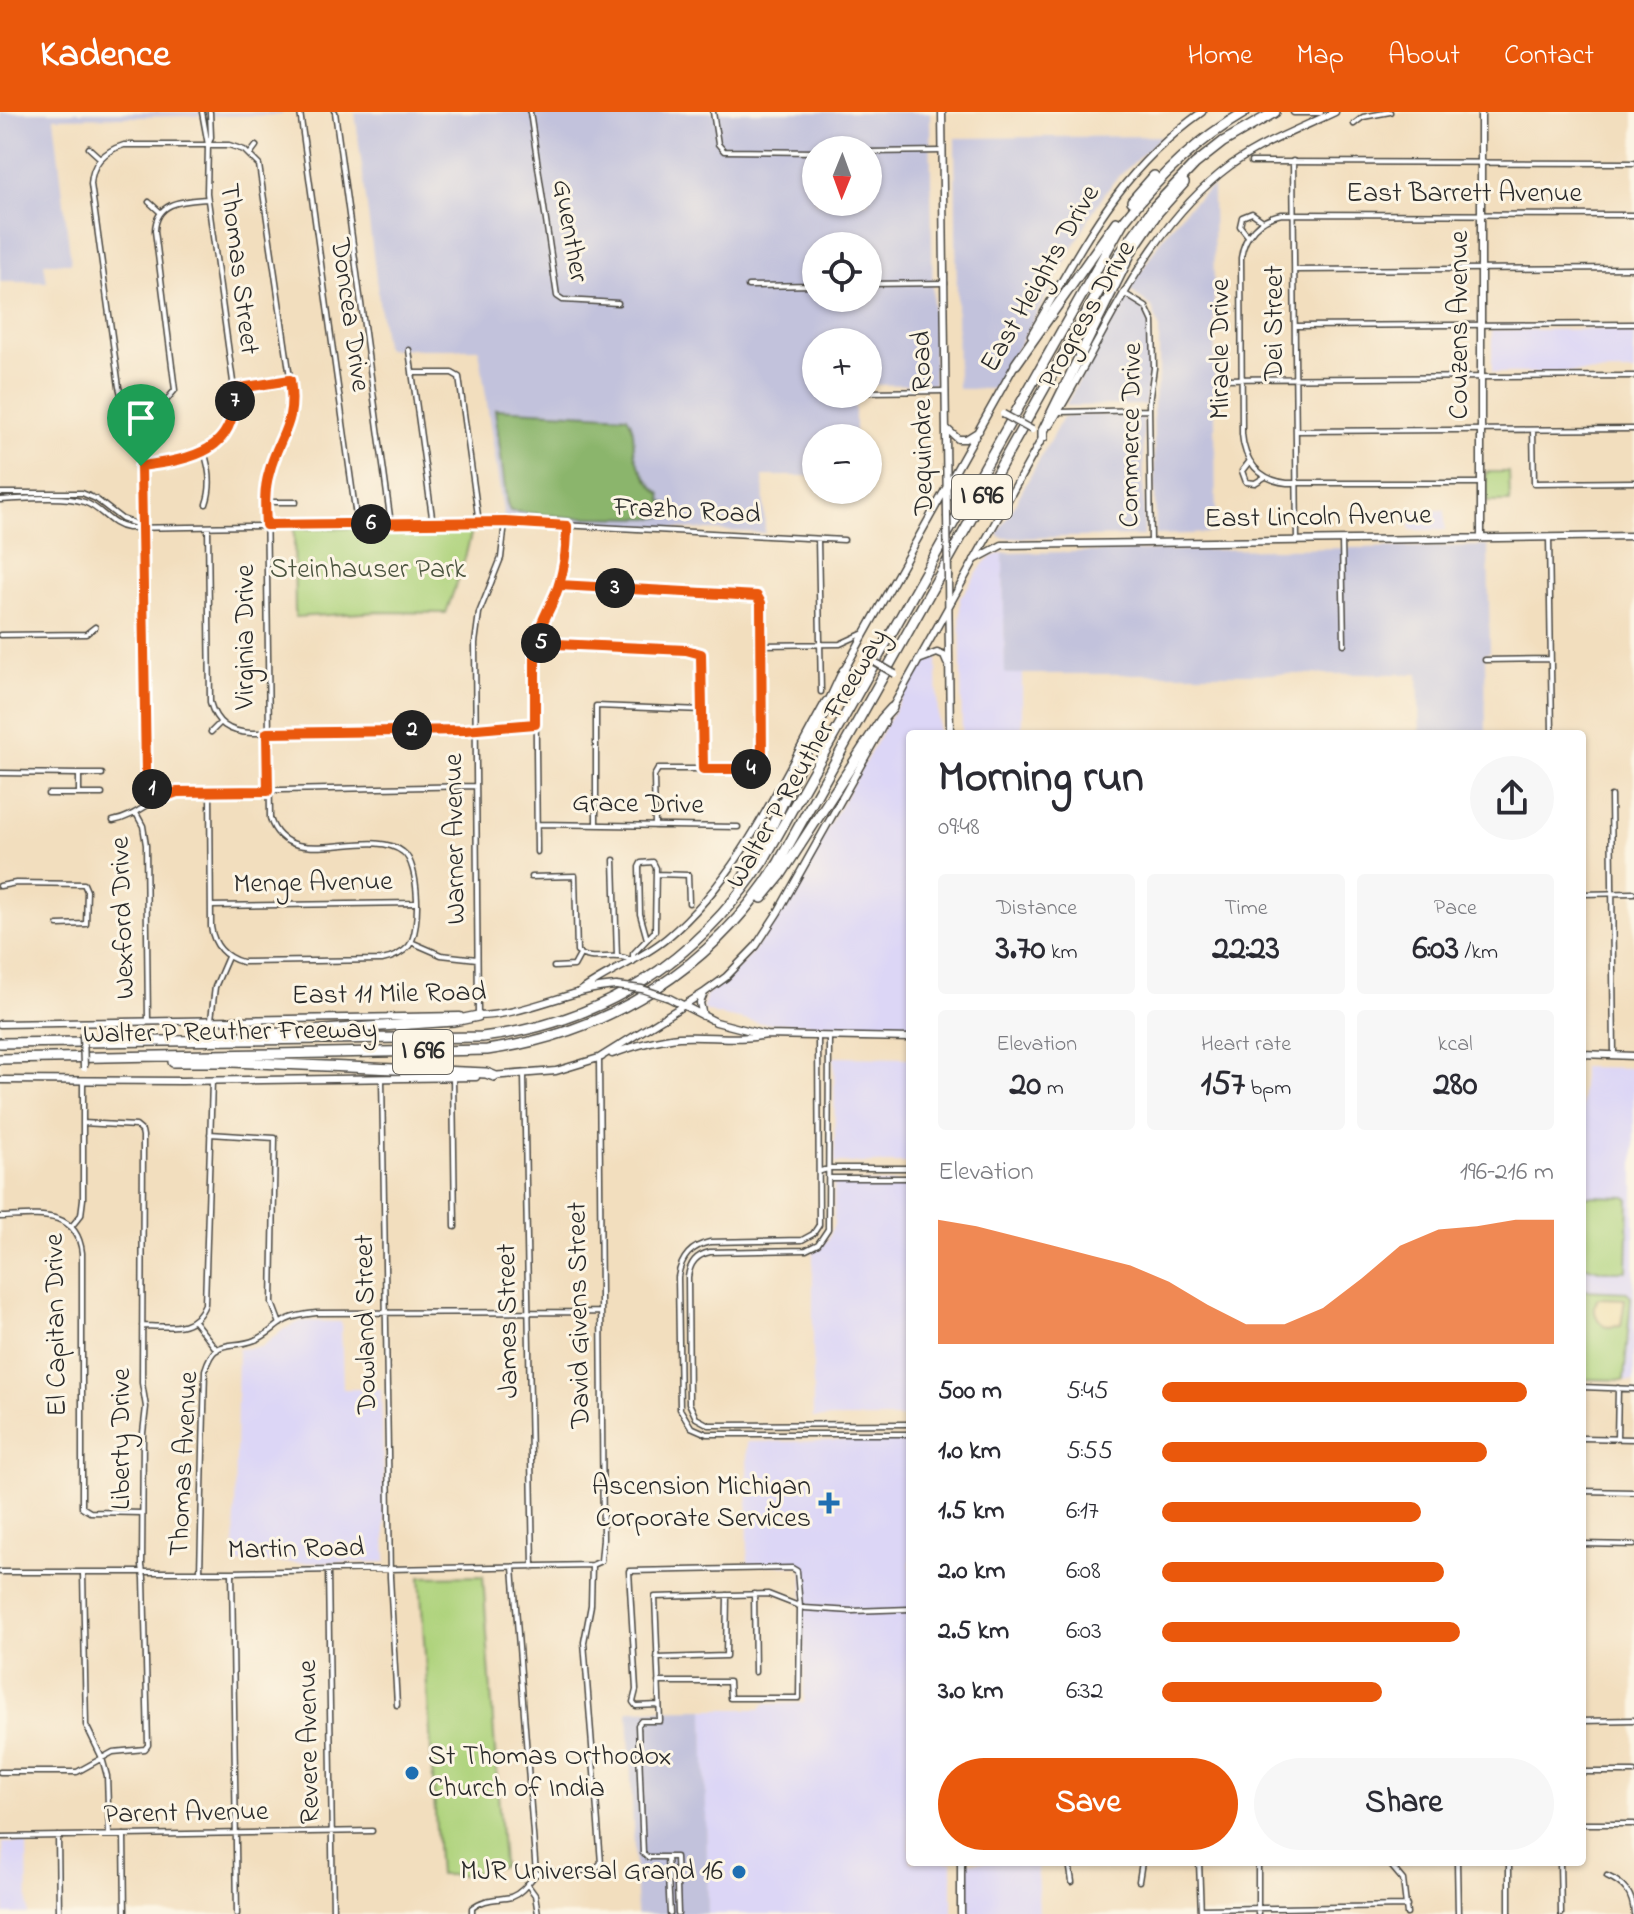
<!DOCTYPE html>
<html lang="en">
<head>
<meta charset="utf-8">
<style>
	:root { --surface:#fff; --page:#f7f7f7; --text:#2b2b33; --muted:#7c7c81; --accent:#ea580c }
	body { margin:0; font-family:"Indie Flower",sans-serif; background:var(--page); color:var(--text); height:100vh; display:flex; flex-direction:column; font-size:30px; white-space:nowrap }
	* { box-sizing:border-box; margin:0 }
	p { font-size:26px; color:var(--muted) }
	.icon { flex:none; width:44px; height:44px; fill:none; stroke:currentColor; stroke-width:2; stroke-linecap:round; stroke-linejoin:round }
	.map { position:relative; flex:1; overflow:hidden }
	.drawer { position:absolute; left:906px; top:618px; width:680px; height:1136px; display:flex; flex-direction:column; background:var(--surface); border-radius:8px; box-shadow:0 2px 6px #0004 }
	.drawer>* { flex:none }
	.needle { width:52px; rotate:181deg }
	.fabs { position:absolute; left:802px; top:24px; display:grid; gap:16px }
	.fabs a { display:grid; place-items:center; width:80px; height:80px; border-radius:50%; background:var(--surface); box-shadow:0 2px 6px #0004; font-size:40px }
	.pin { position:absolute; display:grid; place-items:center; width:68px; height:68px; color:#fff; margin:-82px -34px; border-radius:50% 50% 50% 0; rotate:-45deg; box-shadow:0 0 8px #0007 }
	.pin .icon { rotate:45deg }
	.km { position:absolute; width:40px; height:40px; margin:-20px; border-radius:50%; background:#222; color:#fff; font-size:22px; line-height:40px; text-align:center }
	.round { display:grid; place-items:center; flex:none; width:84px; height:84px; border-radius:42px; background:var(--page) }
	.overview { display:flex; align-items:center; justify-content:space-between; height:136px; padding:0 32px }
	h1 { font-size:44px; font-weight:700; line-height:60px }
	.metrics { display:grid; grid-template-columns:repeat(3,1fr); gap:12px; height:136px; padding:8px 32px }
	.metrics div { display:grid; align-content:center; border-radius:8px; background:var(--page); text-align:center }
	.metrics b { font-size:34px; font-weight:700 }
	.metrics small { font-size:22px; font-weight:400 }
	.metrics p { font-size:22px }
	.chart { height:224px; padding:16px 32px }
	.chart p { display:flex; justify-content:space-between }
	.chart svg { width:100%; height:144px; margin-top:8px; fill:var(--accent); opacity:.7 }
	.cta { display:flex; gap:16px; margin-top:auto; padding:16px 32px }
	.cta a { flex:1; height:92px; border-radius:48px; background:var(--accent); color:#fff; font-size:32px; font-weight:700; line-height:92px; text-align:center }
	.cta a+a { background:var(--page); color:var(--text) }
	ul { padding:0 32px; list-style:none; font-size:26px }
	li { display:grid; grid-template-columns:128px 96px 1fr; align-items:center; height:60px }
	li i { height:20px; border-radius:10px; background:var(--accent) }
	header { display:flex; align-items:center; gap:48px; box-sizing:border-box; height:112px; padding:0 40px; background:var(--accent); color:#fff }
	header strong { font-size:38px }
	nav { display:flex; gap:44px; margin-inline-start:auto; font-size:28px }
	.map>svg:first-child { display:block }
</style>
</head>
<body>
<header>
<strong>Kadence</strong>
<nav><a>Home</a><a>Map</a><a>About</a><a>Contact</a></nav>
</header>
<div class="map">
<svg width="1634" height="1802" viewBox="0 0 1634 1802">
	<rect width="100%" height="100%" fill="#fcf5e5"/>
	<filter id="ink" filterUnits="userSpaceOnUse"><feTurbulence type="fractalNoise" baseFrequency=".0125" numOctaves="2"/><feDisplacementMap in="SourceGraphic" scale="16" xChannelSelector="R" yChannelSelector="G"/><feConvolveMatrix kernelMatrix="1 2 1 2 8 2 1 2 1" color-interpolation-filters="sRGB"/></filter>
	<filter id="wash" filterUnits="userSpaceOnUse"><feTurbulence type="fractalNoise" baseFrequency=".006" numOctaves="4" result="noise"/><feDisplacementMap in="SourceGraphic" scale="32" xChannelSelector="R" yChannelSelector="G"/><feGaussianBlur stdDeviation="1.8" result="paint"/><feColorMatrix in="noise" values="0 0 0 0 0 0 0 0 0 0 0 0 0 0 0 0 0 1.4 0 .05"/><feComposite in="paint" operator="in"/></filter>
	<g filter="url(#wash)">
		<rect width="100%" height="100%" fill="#f2debe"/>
		<path fill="#dcd6f6" d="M1634 217V260L1492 261V218Z
			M1445 398V418H1410V399Z
			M1003 441 1005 562H1022V622H962L960 486 984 451 991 445Z
			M937 544 938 622H910V914L759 911 715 902 703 897 706 883 744 851 773 813 918 556 926 546Z
			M834 945 910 946V1051H835Z
			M1582 955 1634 956V1269L1582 1268Z
			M834 1071H910V1306H813V1141L829 1126 834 1111Z
			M302 1209 341 1210 343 1277H381L386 1450 234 1451 238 1237 261 1235 284 1217Z
			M910 1328V1750H952V1802H708L704 1597H760L764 1592 804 1591 803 1453H748L747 1330Z
			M3 1731H27L28 1802H4Z
			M967 1750H1037L1039 1802H968Z"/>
		<path fill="#c2c2dc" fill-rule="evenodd" d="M0 0H282V3L54 6 71 151H44L47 170H0Z
			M355 0H930L934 272 868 273V230H816V282H855V326H816V364H763L765 421 504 407 479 237H385ZM816 38H868V90H816ZM816 134H868V186H816Z
			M1162 24 1114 69 1095 96 995 277H958L955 26Z
			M1213 74 1216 421 1156 423 1153 293 1159 264V215L1152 195 1131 179V176L1160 129 1187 96Z
			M1125 186 1145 198 1150 211 1149 261 1145 293 1065 294Z
			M1084 303H1143L1144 424 1002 426 998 422 1063 305Z
			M1488 434 1490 540 1485 541 1486 622H1420L1418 562H1005L1003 441Z
			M704 1597 708 1802H637L628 1598Z"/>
		<path fill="#afd37d" stroke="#6d7f54" stroke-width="2" d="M1486 360H1509L1510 390H1487Z
			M473 414 465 446 446 501 378 500 295 505 294 417Z
			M1582 1084 1626 1085 1629 1088 1627 1159H1603L1582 1153Z
			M1582 1178 1627 1180 1631 1185 1624 1268 1582 1267Z
			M483 1464 503 1754 466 1763H439L420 1465Z"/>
		<path fill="#8bb56c" stroke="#5b704c" stroke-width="2" d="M495 297 627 304C636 316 632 329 635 343 639 356 650 374 661 382L662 390 671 393 669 403 657 406 568 405 510 399 507 392Z"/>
		<path fill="#eeda9e" stroke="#8c8264" stroke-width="2" d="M1598 1186 1625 1187 1621 1214 1607 1215C1596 1209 1591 1198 1598 1186Z"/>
	</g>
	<g filter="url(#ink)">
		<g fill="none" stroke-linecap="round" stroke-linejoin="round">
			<g stroke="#494641" stroke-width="7">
				<path id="minor" d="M300 0 357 412
					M335 0 391 412
					M530 0 557 184 563 188 618 191
					M713 0 718 32 724 39 816 40
					M1354 12 1363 5 1390 0
					M209 31 211 25 210 0
					M89 36 100 46
					M868 40 943 39
					M250 42 256 34
					M1293 49 1297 429
					M1251 50 1634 51
					M149 90 160 100
					M1248 124 1240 114 1242 105 1252 101 1263 109
					M1294 158 1634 156
					M868 172 945 171
					M748 174 816 173
					M1125 182 1146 195 1153 210 1154 256 1149 291 1151 431
					M1295 214 1634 212
					M409 238 433 412
					M412 261H452L459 265 479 411
					M1216 267 1634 264
					M234 277 290 268
					M868 280 946 279
					M1059 300 1148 298
					M127 306 165 290 175 278 155 119C156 89 183 89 208 87
					M1533 318 1534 371 1634 370
					M1296 319 1634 317
					M204 340C210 357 212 375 206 392
					M1249 350 1242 359 1246 370 1255 371 1265 365
					M141 354C192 346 239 341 234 277L207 81 208 33 202 0
					M1481 371H1287C1259 368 1244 349 1242 322L1241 146C1244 123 1259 106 1282 102L1634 103
					M0 381H82L96 387 122 407 142 414
					M0 388C22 387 64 383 84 390 102 396 109 413 128 416L505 410 844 428
					M265 390H296
					M208 415 210 590C216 612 229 620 251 621L465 618 535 612
					M1549 425 1552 622
					M818 427 821 580
					M1342 428 1344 532
					M559 473 753 483 760 486 761 655 754 657H658L654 664 655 714
					M0 523 86 522 95 515
					M535 531 686 538 701 542 703 656
					M761 533 840 532 864 521
					M1485 548 1551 547
					M211 620 220 611
					M0 661 79 662V682
					M79 662H102
					M48 682H102
					M1611 684 1614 942
					M158 687 149 673 146 660 141 354 119 275 91 72C92 52 104 39 124 33H229L244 38 259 53 292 279C292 322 270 340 266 379L270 706C287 763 369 713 403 740 420 752 421 818 409 834 402 842 392 846 382 848L242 850C224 845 214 834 211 815L210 679
					M136 701 143 714 146 733 148 909
					M113 709C137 705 154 684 177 680L476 674
					M537 712 738 715
					M596 713V594L703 598
					M537 740 535 531 561 466 567 414
					M614 748 617 845
					M656 762 688 763 689 791
					M531 765 575 764 577 840C593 852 617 838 633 850V842L655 819V817L656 756 653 750 641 751 639 755 640 802 647 827
					M0 774 16 771 84 772 87 779 86 812 58 813
					M1582 782 1634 781
					M211 794 415 791
					M411 830 441 843 477 847
					M554 855 574 854 580 843
					M478 903 475 531 479 501 501 446 505 410
					M211 907 215 875 228 845
					M818 924 819 1113 813 1122 802 1128 710 1130C691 1134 681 1145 678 1165L680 1297 691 1315 707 1322H910
					M829 924 828 1117 818 1132 806 1138 710 1140C696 1143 690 1151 688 1165L689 1291 696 1306 709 1313 910 1312
					M524 963 533 1455
					M453 965 455 1115
					M382 966 390 1465 397 1593
					M210 1022 275 1026 272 1191 280 1212
					M821 1059 830 1056H910
					M830 1066H910
					M0 1105C34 1104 77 1095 82 1141V1395L90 1400 142 1401
					M71 1115 81 1103 83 1087V969
					M194 1209 217 1238
					M142 1214C168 1214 194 1221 205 1192L212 969
					M1582 1275 1634 1277
					M1582 1326 1634 1327
					M1617 1327 1618 1276
					M1582 1379 1634 1380
					M1582 1432 1634 1433
					M592 1453 601 1449 603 1427 599 946
					M328 1458 333 1802
					M0 1460H232L592 1453
					M200 1460 205 1258C215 1224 231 1238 255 1228 267 1224 275 1214 286 1208 296 1203 307 1202 317 1201L600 1200
					M232 1460 237 1802
					M83 1461 86 1613 102 1646 107 1664 109 1723
					M754 1482 755 1560
					M657 1546 726 1544 727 1483
					M658 1570H729L730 1586H799L800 1495 797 1459 792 1456 629 1459 636 1578 633 1590 636 1594 659 1593
					M1582 1609 1634 1608
					M0 1660H77L113 1640 145 1637 148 1633 144 1466 142 1454 143 1321 146 1295 142 1271 143 1024 142 1019 136 1014 83 1011
					M1582 1660H1634
					M1582 1712H1634
					M124 1723 125 1802
					M58 1724 59 1802
					M0 1725 372 1719
					M667 1745 670 1802
					M1069 1750 1072 1770
					M1199 1750 1201 1802
					M1258 1750V1802
					M1388 1750 1403 1768 1407 1802
					M1457 1750 1458 1802
					M1509 1750V1802
					M1560 1750 1561 1802
					M536 1762 594 1758 601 1751 584 1530 591 1493 592 1453
					M1607 1764C1625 1772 1633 1782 1634 1802
					M1139 1769 1142 1750
					M527 1772 535 1783 538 1802
					M1201 1797 1407 1794
					M472 1802V1796C484 1786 497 1788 511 1785 522 1781 529 1770 536 1762L513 1455
					M678 1802 676 1745H647L643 1741 638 1613 641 1609H660L655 1485 768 1482 804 1496 852 1499 910 1497"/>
			</g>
			<g stroke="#494641" stroke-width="9">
				<path id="tertiary" d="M1481 0V425
					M974 448 1002 433 1634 424"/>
			</g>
			<g stroke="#494641" stroke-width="9">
				<path id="secondary" d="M942 0 947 404
					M1294 0H1320
					M1031 223C1083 134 1115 62 1202 0
					M1050 313C1106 224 1143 118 1231 53 1264 30 1299 17 1335 0
					M946 316 958 327H966L979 319
					M948 465 950 622
					M921 547 937 541 944 544 947 551
					M842 562 1016 251
					M892 596 1044 323
					M578 881C606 860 639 849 667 826 740 765 780 671 826 589
					M669 886 716 910 766 923
					M475 904C525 904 568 877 616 874
					M703 904 700 891 704 881
					M0 912 460 904
					M612 942C634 934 656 927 679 925 708 923 738 929 766 923L910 926
					M1582 942 1634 944
					M599 946 705 880 726 865 756 834 778 800 885 610
					M491 964 556 959 602 945
					M0 968 182 969 476 965
					M961 1750V1802"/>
			</g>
			<g stroke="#494641" stroke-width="12">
				<path id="motorway" d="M1132 89 1154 64
					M1016 252 1116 110
					M1043 325V319L1132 138 1158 100 1184 71
					M740 771 765 729 844 559
					M762 786 780 764 882 607 892 596
					M239 924 454 909 478 904
					M0 931 482 925C604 911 695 850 763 749L1123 110C1157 66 1197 28 1245 0
					M0 947 487 938C610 921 714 855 779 750L1119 143 1154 95 1195 52 1223 30 1275 0
					M173 950H232L486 961 494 964"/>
			</g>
			<use href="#minor" stroke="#fff" stroke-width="4"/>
			<use href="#tertiary" stroke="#fff" stroke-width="6"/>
			<use href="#secondary" stroke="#fff" stroke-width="6"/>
			<use href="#motorway" stroke="#fff" stroke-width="9"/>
			<g stroke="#494641" stroke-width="9" stroke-linecap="butt">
				<path id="secondary-bridge" d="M1003 302 1032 318
					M947 404 948 465
					M866 545 895 562
					M616 874 642 877 669 886
					M83 921 84 956"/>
			</g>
			<use href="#secondary-bridge" stroke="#fff" stroke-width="6"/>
		</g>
	</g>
	<g fill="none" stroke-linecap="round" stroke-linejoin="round" filter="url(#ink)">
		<g stroke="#fff" stroke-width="16">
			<path id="route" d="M141 354 146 660 149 673 158 687 177 680 268 679 267 621 465 618 535 612V531C540 510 552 492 559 473L757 484 761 491 762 653 754 657H703L701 542 686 538 535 531C539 514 549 500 555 484 564 461 567 438 567 414L505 410 266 413C265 396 264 377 269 361 279 322 297 314 290 268L234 277C238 340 193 347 141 354"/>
		</g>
		<use href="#route" stroke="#ea580c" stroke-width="10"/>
	</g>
	<g fill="#1f6fb2" stroke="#fcf5e5" stroke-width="3">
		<path d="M825 1379h8v8h8v8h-8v8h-8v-8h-8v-8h8z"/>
		<circle cx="412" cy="1661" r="8"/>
		<circle cx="739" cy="1760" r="8"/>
	</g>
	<g text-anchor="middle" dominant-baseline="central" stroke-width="6" stroke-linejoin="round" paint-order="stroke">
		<g fill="#fcf5e5" stroke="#6a6863" stroke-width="2">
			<rect x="952" y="363" width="60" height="44" rx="6"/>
			<rect x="393" y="918" width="60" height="44" rx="6"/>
		</g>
		<g font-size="26" font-weight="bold" fill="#2b2b2b">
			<text x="982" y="385">I 696</text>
			<text x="423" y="940">I 696</text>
		</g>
		<g font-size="28" fill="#2b2b2b" stroke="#fcf5e5">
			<text x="1464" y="82">East Barrett Avenue</text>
			<text transform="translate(569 119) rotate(80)">Guenther</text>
			<text transform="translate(238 157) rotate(83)">Thomas Street</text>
			<text transform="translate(1041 167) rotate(-60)">East Heights Drive</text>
			<text transform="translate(349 203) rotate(82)">Doncea Drive</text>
			<text transform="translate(1088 203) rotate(-60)">Progress Drive</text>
			<text transform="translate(1275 211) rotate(-90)">Dei Street</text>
			<text transform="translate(1460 213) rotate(-90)">Couzens Avenue</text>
			<text transform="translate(1221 237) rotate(-90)">Miracle Drive</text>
			<text transform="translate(924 311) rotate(-91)">Dequindre Road</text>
			<text transform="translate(1132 323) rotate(-89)">Commerce Drive</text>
			<text transform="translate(687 400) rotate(3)">Frazho Road</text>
			<text transform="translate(1318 406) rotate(-1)">East Lincoln Avenue</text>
			<text transform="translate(246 525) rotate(-90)">Virginia Drive</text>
			<text transform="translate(808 647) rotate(-60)">Walter P Reuther Freeway</text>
			<text transform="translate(638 693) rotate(1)">Grace Drive</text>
			<text transform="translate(456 727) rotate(-91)">Warner Avenue</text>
			<text transform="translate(313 772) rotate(-1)">Menge Avenue</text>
			<text transform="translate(124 806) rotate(-92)">Wexford Drive</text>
			<text transform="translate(389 883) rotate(-1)">East 11 Mile Road</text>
			<text transform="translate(230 921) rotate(-1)">Walter P Reuther Freeway</text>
			<text transform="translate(580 1203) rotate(-91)">David Givens Street</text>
			<text transform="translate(509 1209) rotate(-91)">James Street</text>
			<text transform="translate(367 1212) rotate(-91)">Dowland Street</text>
			<text transform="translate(57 1213) rotate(-91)">El Capitan Drive</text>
			<text transform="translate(122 1327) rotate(-90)">Liberty Drive</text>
			<text transform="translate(185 1352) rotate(-87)">Thomas Avenue</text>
			<text transform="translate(296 1438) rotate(-1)">Martin Road</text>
			<text transform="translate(310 1630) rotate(-91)">Revere Avenue</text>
			<text transform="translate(186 1702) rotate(-1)">Parent Avenue</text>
		</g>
		<g font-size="28" fill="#4c5540" stroke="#fcf5e5">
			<text x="368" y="458">Steinhauser Park</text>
		</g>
		<g font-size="28" fill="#2b2b2b" stroke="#fcf5e5" text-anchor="end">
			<text x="811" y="1375">Ascension Michigan<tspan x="811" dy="32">Corporate Services</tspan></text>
			<text x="428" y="1645" text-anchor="start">St Thomas Orthodox<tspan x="428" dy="32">Church of India</tspan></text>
			<text x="723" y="1760">MJR Universal Grand 16</text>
		</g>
	</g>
</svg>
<div class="fabs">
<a><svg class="needle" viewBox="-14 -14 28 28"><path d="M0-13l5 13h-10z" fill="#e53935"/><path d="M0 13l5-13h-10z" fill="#7c7c81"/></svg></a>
<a><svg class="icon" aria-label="locate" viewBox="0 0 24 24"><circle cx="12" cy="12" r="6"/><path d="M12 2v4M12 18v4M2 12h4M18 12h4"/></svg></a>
<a>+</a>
<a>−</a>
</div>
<div class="pin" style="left:141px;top:354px;background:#1e9e55"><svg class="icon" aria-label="arrive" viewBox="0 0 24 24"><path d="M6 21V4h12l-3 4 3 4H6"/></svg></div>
<b class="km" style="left:152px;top:677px">1</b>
<b class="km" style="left:412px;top:618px">2</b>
<b class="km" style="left:615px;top:476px">3</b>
<b class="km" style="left:751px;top:657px">4</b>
<b class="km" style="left:541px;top:531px">5</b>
<b class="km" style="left:371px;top:412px">6</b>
<b class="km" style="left:235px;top:289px">7</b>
<section class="drawer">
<div class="overview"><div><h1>Morning run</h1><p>09:48</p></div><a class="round"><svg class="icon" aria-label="share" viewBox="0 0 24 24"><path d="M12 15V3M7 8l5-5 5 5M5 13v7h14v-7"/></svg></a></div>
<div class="metrics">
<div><p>Distance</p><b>3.70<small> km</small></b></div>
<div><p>Time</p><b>22:23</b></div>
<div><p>Pace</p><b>6:03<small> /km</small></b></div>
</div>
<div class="metrics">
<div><p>Elevation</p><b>20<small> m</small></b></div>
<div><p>Heart rate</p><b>157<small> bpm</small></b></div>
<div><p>kcal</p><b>280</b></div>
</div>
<div class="chart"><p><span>Elevation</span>196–216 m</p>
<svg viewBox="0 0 160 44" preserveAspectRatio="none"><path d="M0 44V6L10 8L20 11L30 14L40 17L50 20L60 25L70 32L80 38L90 38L100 33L110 24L120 14L130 9L140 8L150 6L160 6V44z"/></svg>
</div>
<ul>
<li><b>500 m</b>5:45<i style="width:93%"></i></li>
<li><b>1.0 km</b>5:55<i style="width:83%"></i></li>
<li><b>1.5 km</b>6:17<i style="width:66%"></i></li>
<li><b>2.0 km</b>6:08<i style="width:72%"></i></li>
<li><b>2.5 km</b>6:03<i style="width:76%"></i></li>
<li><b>3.0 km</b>6:32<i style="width:56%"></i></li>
</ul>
<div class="cta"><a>Save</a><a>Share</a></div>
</section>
</div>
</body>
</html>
